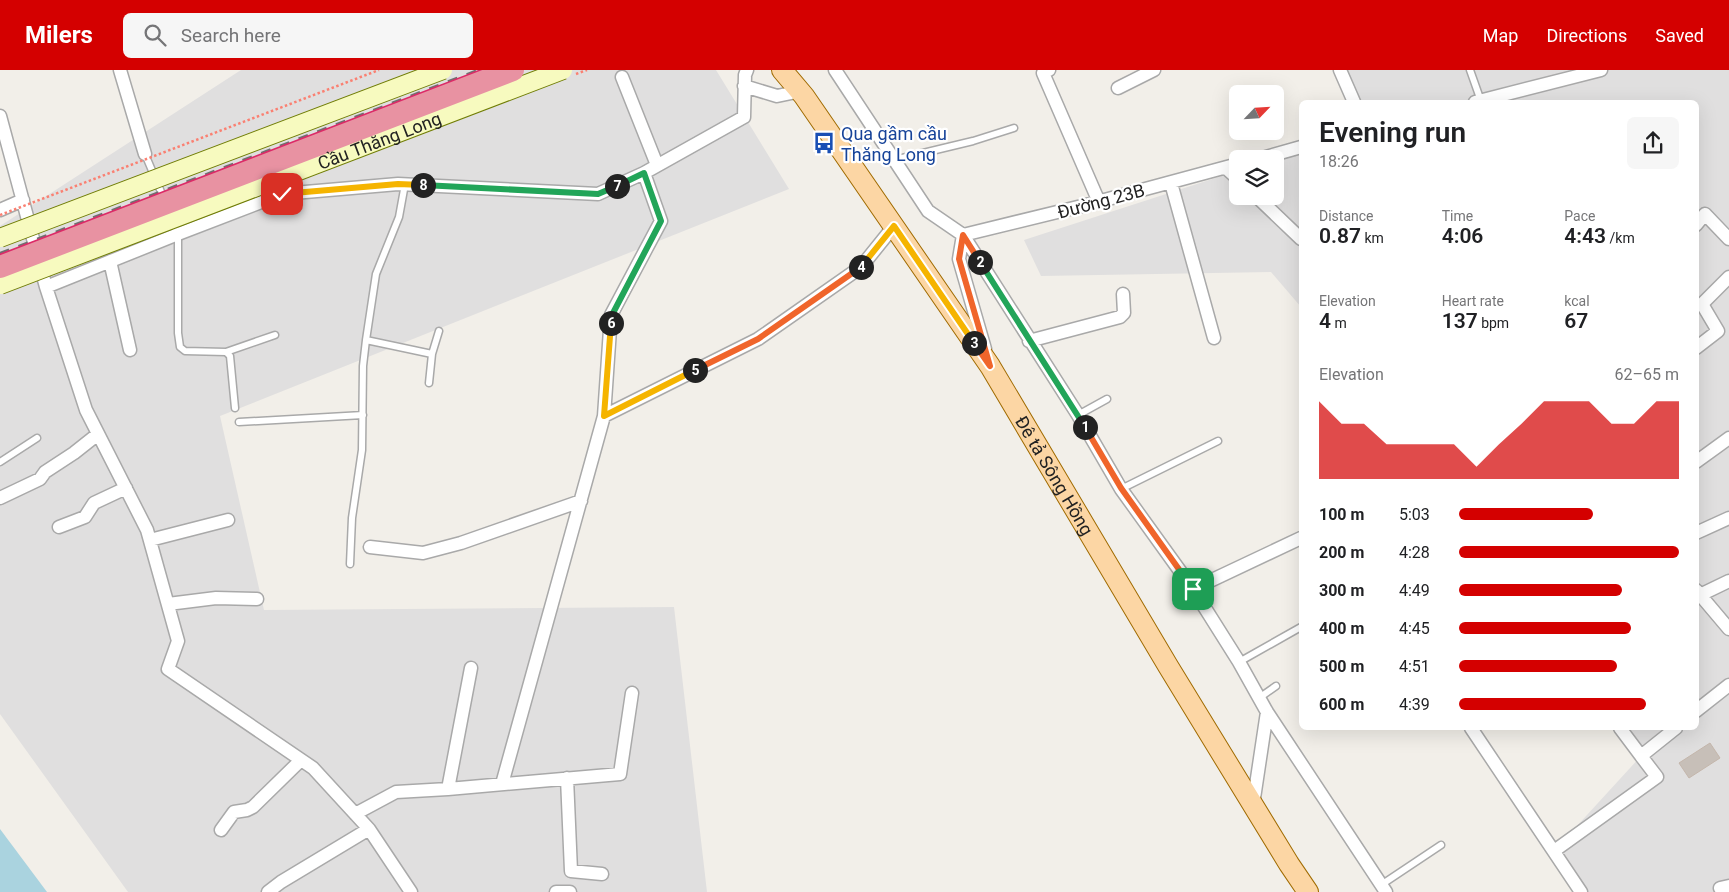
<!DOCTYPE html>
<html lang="en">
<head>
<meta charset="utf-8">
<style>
	:root { --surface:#fff; --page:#f6f6f6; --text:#202124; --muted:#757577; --accent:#d40000 }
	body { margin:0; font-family:Roboto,sans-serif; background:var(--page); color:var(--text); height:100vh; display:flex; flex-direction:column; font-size:19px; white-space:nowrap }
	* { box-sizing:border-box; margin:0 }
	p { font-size:16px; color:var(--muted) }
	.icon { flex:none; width:28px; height:28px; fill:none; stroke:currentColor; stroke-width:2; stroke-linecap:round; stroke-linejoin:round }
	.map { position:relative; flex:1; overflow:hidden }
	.details { position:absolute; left:1299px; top:30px; width:400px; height:630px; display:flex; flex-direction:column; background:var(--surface); border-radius:8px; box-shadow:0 5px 20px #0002 }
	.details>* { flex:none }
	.needle { width:32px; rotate:65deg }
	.controls { position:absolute; left:1229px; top:15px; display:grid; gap:10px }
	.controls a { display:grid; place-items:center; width:55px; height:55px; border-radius:8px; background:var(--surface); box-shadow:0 5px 20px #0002; font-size:25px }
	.pin { position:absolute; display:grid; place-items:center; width:42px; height:42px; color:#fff; margin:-21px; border-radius:10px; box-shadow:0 2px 8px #0006 }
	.km { position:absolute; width:25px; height:25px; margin:-12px; border-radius:50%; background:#222; color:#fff; font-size:14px; line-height:25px; text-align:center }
	.round { display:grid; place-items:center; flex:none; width:52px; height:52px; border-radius:8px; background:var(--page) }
	.overview { display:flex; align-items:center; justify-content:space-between; height:85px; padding:0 20px }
	h1 { font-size:28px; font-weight:600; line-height:38px }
	.figures { display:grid; grid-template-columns:repeat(3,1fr); gap:8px; height:85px; padding:5px 20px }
	.figures div { display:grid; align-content:center }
	.figures b { font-size:21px; font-weight:600 }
	.figures small { font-size:14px; font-weight:400 }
	.figures p { font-size:14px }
	.chart { height:140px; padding:10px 20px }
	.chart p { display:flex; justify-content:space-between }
	.chart svg { width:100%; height:90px; margin-top:5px; fill:var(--accent); opacity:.7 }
	ul { padding:0 20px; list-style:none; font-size:16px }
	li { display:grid; grid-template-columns:80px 60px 1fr; align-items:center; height:38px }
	li i { height:12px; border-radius:6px; background:var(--accent) }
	header { display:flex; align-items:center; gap:30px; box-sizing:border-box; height:70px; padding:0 25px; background:var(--accent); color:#fff }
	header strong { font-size:24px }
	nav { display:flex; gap:28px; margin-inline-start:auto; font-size:18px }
	.search { width:350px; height:45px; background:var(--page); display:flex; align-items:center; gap:12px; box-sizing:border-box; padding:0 18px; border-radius:8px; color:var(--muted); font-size:19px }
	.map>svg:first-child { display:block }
</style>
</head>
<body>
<header>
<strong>Milers</strong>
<div class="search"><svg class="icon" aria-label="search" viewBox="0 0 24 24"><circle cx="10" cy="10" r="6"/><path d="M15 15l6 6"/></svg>Search here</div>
<nav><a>Map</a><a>Directions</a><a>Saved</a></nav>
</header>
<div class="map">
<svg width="1729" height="822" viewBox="0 0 1729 822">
	<rect width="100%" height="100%" fill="#f2efe9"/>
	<path fill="#e0dfdf" d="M241 0H716L789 119 220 346 264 540 674 537 707 822H128L0 644V156Z
		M1336 0H1729V822H1581L1554 781 1641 686 1621 658H1696V32H1350Z
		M1301 80V237L1271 202 1041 206 1024 170 1237 101 1238 126H1275V89Z"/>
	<path fill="#aad3df" d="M0 759 47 822H0Z"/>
	<path fill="#c7bfb8" stroke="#c4b6ab" d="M1710 673 1720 688 1689 708 1679 693Z"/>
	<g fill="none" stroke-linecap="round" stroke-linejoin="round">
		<g stroke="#a9a9a9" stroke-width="9">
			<path id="lane" d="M1470 0 1481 31
				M145 84 164 129
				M894 90 973 71 1014 58
				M172 150 178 164V263L180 277 185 281 226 282 230 286 235 338
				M366 270 432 284
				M226 282 275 265
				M429 313 432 284 439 261
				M1078 345 1107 329
				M239 352 363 345
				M0 392 37 368
				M1121 419 1218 371
				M350 494 352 448 362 380 363 296 366 270 376 204 399 147 405 114
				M1239 592 1301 557
				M1259 628 1276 616
				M1381 815 1441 775"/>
		</g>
		<g stroke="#a9a9a9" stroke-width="15">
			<path id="street" d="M120 0 145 84
				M835 0 928 141 963 165 1078 345 1121 419 1193 519 1239 592 1267 642 1386 822
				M1049 0 1043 3 1099 132
				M1340 0 1354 32
				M622 7 657 95
				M744 16 777 26 801 21
				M1118 18 1154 0
				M1475 32 1601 0
				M0 46 46 217 86 340 147 460 178 571 168 599 313 698 369 759 411 822
				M1259 89 1301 77
				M1226 98 1238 109
				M1171 113 1214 268
				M1256 126 1301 169
				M0 140 23 130
				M1696 155 1705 144 1729 169
				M963 165 1086 135 1238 94
				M963 165 959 189 985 279
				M110 191 130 280
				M46 217 178 164 282 124 398 114 598 124 644 103 744 47 745 5 747 0
				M1029 271 1120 247 1124 243 1123 224
				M1696 278 1718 261 1702 234 1729 207
				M604 346 758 269 861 197 894 156
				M1696 392 1729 368
				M0 428 40 409 45 402 74 383 98 364
				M59 457 85 447 94 433 126 418
				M1696 463 1729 448
				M150 470 228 450
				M370 477 423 483 461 473 581 431
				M1193 519 1301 468
				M1696 520 1729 559
				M1700 525 1729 511
				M168 534 216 528 257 529
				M1696 641 1729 615
				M1471 658 1581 822
				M1620 658 1641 686
				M567 708 571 801 602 804
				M502 714 604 346 611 245 661 151 644 103
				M448 719 471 598
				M1253 735 1267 642
				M355 744 396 722 448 719 620 704 632 623
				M221 760 234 742 247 740 253 737 301 690
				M1554 781 1657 707 1641 686 1676 658
				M1720 818 1729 816
				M268 822 281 812 369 759
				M556 822H570"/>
		</g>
		<g stroke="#a06b00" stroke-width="22">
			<g id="primary">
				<path id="s1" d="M782 0 804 26 990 296 1168 596 1289 794 1308 822"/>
			</g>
		</g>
		<use href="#lane" stroke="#fff" stroke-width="6"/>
		<use href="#street" stroke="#fff" stroke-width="12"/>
		<use href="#primary" stroke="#fcd6a4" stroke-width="20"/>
		<path stroke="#707070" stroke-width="4" stroke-dasharray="10 10" stroke-linecap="butt" d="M0 184 480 0"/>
		<g stroke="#707d05" stroke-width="20" stroke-linecap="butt">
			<g id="secondary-bridge">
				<path d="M0 168 443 0"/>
				<path id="s2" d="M0 215 563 0"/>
			</g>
		</g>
		<g stroke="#dc2a67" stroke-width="25" stroke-linecap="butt">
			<path id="highway-bridge" d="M0 197 513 0"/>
		</g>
		<path stroke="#fa8072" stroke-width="2.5" stroke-dasharray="2.5 2.5" stroke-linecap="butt" d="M576 4 587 0
			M0 145 379 0"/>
		<use href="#secondary-bridge" stroke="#f7fabf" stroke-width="18"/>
		<use href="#highway-bridge" stroke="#e892a2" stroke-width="22"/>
	</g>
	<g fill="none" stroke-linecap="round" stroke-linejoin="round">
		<g stroke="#fff" stroke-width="10">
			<path id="split-1" d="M1085 357 1121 418 1193 519"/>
		</g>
		<g stroke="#fff" stroke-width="10">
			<path id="split-2" d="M980 192 1085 357"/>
		</g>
		<g stroke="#fff" stroke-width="10">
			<path id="split-3" d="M974 273 990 296 959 189 963 165 980 192"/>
		</g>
		<g stroke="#fff" stroke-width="10">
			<path id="split-4" d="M861 197 894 156 974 273"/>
		</g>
		<g stroke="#fff" stroke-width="10">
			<path id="split-5" d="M695 300 758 269 861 197"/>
		</g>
		<g stroke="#fff" stroke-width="10">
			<path id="split-6" d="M611 253 604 346 695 300"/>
		</g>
		<g stroke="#fff" stroke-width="10">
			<path id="split-7" d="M611 253 612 245 661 151 644 103 617 116"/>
		</g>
		<g stroke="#fff" stroke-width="10">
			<path id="split-8" d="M423 115 598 124 617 116"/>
		</g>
		<g stroke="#fff" stroke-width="10">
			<path id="split-9" d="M282 124 398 114 423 115"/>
		</g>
		<use href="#split-1" stroke="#f0652b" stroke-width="6"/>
		<use href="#split-2" stroke="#22a559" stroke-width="6"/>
		<use href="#split-3" stroke="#f0652b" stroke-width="6"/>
		<use href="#split-4" stroke="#f5b400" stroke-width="6"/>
		<use href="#split-5" stroke="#f0652b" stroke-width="6"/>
		<use href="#split-6" stroke="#f5b400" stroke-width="6"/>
		<use href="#split-7" stroke="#22a559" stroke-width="6"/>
		<use href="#split-8" stroke="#22a559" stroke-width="6"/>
		<use href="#split-9" stroke="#f5b400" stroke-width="6"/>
	</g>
	<defs>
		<g id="bus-bare" transform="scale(1.725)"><path d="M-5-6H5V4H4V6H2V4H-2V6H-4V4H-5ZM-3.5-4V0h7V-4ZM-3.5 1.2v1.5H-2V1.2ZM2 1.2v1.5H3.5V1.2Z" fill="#1a4fb4" stroke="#fff" stroke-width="2.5" paint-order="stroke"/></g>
	</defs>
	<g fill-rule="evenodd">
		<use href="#bus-bare" x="824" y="73"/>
	</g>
	<g text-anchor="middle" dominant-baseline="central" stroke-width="4.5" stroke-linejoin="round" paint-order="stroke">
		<g font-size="18" fill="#164399" stroke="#fff" text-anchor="start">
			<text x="841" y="63">Qua gầm cầu<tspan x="841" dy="21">Thăng Long</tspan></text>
		</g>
		<g font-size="18" fill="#222" stroke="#fff">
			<text stroke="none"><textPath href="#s2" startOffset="406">Cầu Thăng Long</textPath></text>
			<text transform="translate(1101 131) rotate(-15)">Đường 23B</text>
			<text stroke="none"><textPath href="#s1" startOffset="489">Đê tả Sông Hồng</textPath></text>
		</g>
	</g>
</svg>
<div class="controls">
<a><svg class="needle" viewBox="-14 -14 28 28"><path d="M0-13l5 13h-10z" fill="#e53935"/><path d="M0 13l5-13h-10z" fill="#757577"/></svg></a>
<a><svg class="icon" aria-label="layers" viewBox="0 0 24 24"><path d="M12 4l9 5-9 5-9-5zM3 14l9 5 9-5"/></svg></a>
</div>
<div class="pin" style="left:1193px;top:519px;background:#1e9e55"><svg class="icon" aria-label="arrive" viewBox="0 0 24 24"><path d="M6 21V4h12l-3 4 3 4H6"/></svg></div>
<div class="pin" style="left:282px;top:124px;background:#d93025"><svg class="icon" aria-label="check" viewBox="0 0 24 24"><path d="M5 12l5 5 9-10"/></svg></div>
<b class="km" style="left:1085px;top:357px">1</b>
<b class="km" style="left:980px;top:192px">2</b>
<b class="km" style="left:974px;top:273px">3</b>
<b class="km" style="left:861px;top:197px">4</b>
<b class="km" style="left:695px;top:300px">5</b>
<b class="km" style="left:611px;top:253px">6</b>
<b class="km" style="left:617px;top:116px">7</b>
<b class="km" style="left:423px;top:115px">8</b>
<section class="details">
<div class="overview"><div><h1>Evening run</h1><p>18:26</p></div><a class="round"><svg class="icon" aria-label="share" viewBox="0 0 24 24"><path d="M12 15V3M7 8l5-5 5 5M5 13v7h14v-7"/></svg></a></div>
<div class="figures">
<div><p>Distance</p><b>0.87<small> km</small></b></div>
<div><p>Time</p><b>4:06</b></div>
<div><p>Pace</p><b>4:43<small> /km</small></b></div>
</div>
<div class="figures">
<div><p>Elevation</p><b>4<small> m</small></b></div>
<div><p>Heart rate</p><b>137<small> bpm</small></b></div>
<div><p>kcal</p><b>67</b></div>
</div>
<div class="chart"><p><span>Elevation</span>62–65 m</p>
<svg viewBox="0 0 160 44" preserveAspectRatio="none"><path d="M0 44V6L10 17L20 17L30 27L40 27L50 27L60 27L70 38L80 27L90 17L100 6L110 6L120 6L130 17L140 17L150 6L160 6V44z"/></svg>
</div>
<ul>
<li><b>100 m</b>5:03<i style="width:61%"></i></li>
<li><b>200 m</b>4:28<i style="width:100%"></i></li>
<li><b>300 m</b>4:49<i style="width:74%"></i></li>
<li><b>400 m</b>4:45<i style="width:78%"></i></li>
<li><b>500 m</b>4:51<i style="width:72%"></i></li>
<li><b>600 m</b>4:39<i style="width:85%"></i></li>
</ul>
</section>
</div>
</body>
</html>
